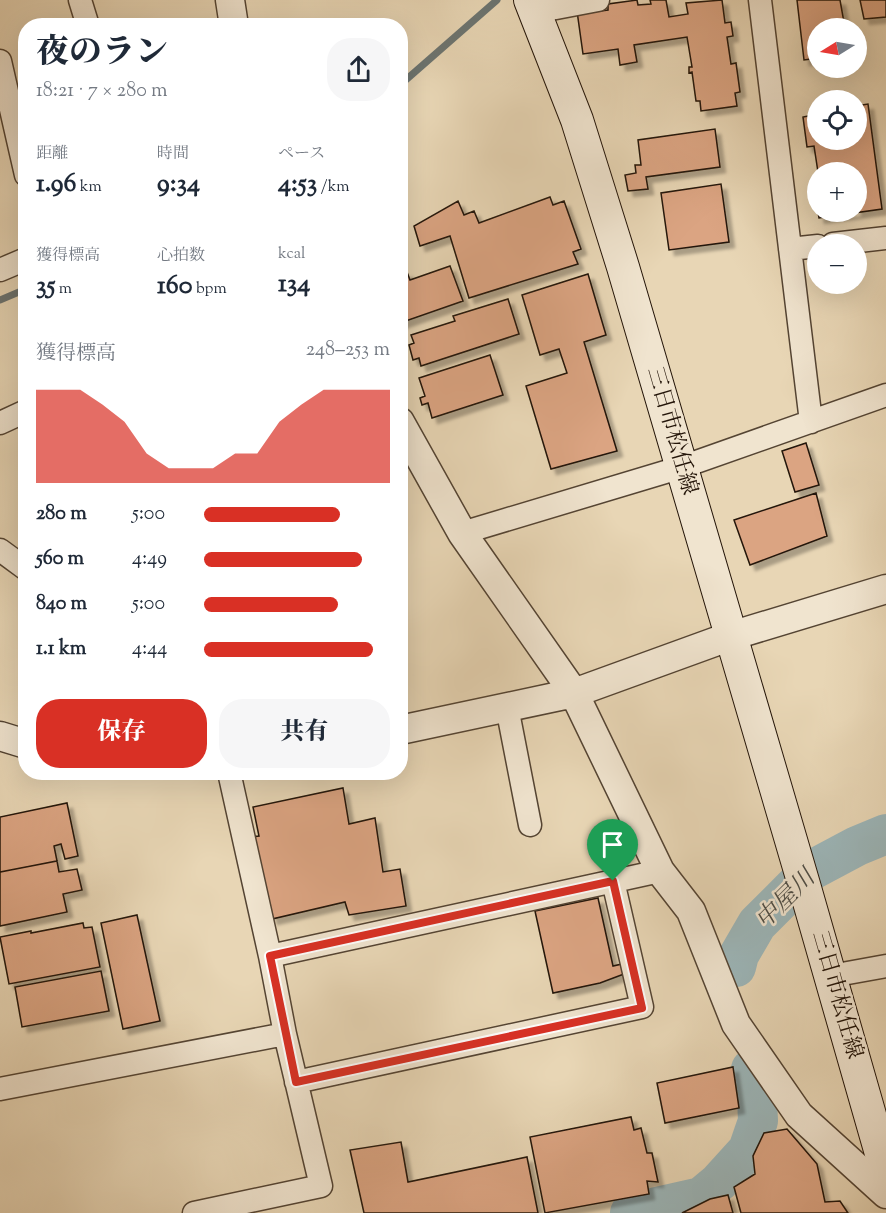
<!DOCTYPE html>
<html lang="ja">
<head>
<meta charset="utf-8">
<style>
	:root { --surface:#fff; --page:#f6f6f7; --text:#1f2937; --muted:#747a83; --accent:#d93025 }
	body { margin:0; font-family:"Sorts Mill Goudy","Noto Serif JP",serif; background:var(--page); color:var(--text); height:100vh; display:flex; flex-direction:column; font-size:22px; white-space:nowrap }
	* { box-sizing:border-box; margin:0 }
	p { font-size:20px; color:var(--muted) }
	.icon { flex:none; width:33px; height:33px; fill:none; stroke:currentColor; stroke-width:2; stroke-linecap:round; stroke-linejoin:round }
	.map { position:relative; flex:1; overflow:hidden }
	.sheet { position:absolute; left:18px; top:18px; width:390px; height:762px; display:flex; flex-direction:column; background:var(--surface); border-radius:24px; box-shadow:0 6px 24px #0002 }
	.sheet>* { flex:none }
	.needle { width:39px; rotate:259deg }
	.controls { position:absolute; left:807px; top:18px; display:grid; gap:12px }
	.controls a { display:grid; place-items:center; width:60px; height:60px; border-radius:50%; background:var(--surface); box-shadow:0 6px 24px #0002; font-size:30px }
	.pin { position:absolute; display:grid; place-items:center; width:51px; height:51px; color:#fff; margin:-62px -26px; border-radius:50% 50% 50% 0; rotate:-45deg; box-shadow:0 0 6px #0007 }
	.pin .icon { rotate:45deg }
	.round { display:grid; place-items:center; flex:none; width:63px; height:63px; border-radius:24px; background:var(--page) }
	.headline { display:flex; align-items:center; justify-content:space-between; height:102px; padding:0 18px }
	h1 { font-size:33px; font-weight:800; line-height:45px }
	.figures { display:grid; grid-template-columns:repeat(3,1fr); gap:9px; height:102px; padding:6px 18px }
	.figures div { display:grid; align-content:center }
	.figures b { font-size:26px; font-weight:800 }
	.figures small { font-size:16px; font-weight:400 }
	.figures p { font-size:16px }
	.chart { height:168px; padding:12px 18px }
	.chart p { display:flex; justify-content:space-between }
	.chart svg { width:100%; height:108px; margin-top:6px; fill:var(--accent); opacity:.7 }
	.cta { display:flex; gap:12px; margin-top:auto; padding:12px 18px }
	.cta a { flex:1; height:69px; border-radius:24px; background:var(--accent); color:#fff; font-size:24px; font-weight:800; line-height:69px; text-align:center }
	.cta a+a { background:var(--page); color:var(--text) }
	ul { padding:0 18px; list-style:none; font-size:20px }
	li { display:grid; grid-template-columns:96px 72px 1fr; align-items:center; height:45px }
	li i { height:15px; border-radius:8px; background:var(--accent) }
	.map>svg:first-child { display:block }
</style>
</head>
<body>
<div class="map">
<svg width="886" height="1213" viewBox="0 0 886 1213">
	<defs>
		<filter id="shadow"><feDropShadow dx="5.5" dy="5.5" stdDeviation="1.5" flood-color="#0004"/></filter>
	</defs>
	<rect width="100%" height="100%" fill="#e8d6b5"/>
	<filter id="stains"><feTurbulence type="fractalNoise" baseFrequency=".00333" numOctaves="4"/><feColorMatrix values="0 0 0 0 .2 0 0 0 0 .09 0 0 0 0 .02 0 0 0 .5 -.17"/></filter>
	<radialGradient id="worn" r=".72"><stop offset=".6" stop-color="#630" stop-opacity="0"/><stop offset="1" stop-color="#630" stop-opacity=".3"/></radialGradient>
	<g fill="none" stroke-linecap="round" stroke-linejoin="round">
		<path stroke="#6c7572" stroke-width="7" d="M400 85 497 0
			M0 300 26 289"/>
		<path stroke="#9cb6b9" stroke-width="40" d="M736 967 739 955 757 924 810 871 857 846 886 834
			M630 1213 701 1197 719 1182 748 1150 758 1121 757 1098 751 1069"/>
	</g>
	<path fill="#dba482" stroke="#231408" stroke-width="1.5" filter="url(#shadow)" d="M637 0 638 5 651 4 650 0H666L669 17 688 14 686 3 722 0 725 23 731 22 733 36 727 37 731 64 736 63 740 92 735 93 737 106 701 111 700 101H696L692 72 689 73V67H692L687 37 634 45 637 62 620 65 618 49 583 54 577 11 600 4 601 11 608 10V4Z
		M797 0H840L845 28H818V58L804 60Z
		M860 0H886V17L864 19Z
		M868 104 882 209 819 218 818 212H856V172H818L814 146 807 147 803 117 818 114V140H856V106Z
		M715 129 720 167 646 177 648 189 628 191 625 175 636 173 635 165H641L638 140Z
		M818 178V208L812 179Z
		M721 184 729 242 669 250 661 193Z
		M550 197 553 205 564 201 581 249 573 252 578 264 469 298 450 236 420 246 414 226 458 201 464 215 474 211 479 223Z
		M450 266 463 301 400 323V274L407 272 410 280Z
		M588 274 606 335 584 342 617 451 551 469 526 386 567 373 559 349 540 355 522 295Z
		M508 299 519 334 421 366 419 358 413 360 409 345 414 343 411 335 455 321 453 316Z
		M490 355 503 395 432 418 428 403 422 405 420 398 425 396 419 378Z
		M806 443 819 485 795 492 782 451Z
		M816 493 827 536 750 565 734 520Z
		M343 788 349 824 375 818 383 872 400 869 406 906 349 915 345 902 272 919 250 837 259 836 253 807Z
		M67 803 78 856 65 859 61 844 54 846 57 861 0 872V817Z
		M57 861 59 872 77 869 82 890 63 894 67 912 0 926V872Z
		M598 898 613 966 622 964 624 974 600 983 553 993 535 911Z
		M598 898 613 966 622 964 624 974 600 983 553 993 535 911Z
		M137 915 160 1021 123 1029 101 923Z
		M83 923 84 928 92 927 100 967 9 984 0 937 31 931V933Z
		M101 971 109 1011 22 1027 15 987Z
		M733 1067 739 1108 665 1123 657 1083Z
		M631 1117 634 1130 641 1128 647 1153H652L658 1182 647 1181 649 1194 545 1213 530 1137Z
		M787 1129 817 1164 825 1202 840 1201 848 1213H741L734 1187 755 1174 753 1156 764 1133Z
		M401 1142 408 1182 527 1157 538 1213H364L350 1150Z
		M728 1195 733 1213H682L710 1199Z"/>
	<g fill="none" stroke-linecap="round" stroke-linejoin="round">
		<g stroke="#544433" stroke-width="25">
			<path id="minor" d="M80 0 88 26
				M760 0 811 422
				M535 12 598 0
				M0 61 26 175
				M833 244 886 238
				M790 249 818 246
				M0 270 26 259
				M0 423 26 411
				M462 533 682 467 886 395
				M0 550 26 569
				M507 707 530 825
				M229 772 270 956 660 871
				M831 976 886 966
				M296 1082 642 1007 613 881
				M0 1089 285 1034 270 956
				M194 1213 321 1186 285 1034"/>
		</g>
		<g stroke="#544433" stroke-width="31">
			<path id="tertiary" d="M230 0 234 26
				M400 422 462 533 574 693 660 871 691 911 736 1024 799 1115 886 1194
				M400 730 574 693 731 636 886 589
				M0 736 26 744"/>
		</g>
		<g stroke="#231408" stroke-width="34">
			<path id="secondary" d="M530 0 577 120 623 267 805 888 886 1171"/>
		</g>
		<use href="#minor" stroke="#f0e4cf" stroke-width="22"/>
		<use href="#tertiary" stroke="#f0e4cf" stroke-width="28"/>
		<use href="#secondary" stroke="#f0e4cf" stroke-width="32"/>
	</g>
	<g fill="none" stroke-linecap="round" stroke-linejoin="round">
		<g stroke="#fff" stroke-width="12">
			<path id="route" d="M613 881 642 1008 296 1082 270 956Z"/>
		</g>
		<use href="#route" stroke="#d93025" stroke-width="8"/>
	</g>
	<g text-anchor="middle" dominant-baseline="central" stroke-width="5" stroke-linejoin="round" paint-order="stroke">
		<g font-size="22" fill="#231408" stroke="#f0e4cf">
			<text transform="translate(671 431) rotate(74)">三日市松任線</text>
			<text transform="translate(836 995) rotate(74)">三日市松任線</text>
		</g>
		<g font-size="24" font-style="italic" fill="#4d4d46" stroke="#f0e4cf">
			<text transform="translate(786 900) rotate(-45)">中屋川</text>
		</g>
	</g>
	<rect width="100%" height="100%" filter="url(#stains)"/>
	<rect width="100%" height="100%" fill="url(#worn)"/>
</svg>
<div class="controls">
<a><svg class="needle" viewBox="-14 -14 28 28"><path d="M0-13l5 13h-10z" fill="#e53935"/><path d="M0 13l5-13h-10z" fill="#747a83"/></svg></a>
<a><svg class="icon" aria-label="locate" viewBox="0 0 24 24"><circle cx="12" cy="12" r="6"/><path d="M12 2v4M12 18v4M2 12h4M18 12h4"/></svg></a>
<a>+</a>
<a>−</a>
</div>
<div class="pin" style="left:613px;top:881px;background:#1e9e55"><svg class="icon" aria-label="arrive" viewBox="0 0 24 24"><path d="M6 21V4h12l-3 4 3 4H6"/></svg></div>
<section class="sheet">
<div class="headline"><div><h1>夜のラン</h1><p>18:21 · 7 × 280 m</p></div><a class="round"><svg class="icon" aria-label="share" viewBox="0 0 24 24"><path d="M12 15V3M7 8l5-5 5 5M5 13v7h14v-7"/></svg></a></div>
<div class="figures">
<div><p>距離</p><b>1.96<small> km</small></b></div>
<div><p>時間</p><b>9:34</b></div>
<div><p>ペース</p><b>4:53<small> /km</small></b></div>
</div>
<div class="figures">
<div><p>獲得標高</p><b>35<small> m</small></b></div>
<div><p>心拍数</p><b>160<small> bpm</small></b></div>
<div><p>kcal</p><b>134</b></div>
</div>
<div class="chart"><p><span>獲得標高</span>248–253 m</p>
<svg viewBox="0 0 160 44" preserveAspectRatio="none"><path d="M0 44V6L10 6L20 6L30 12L40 19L50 32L60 38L70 38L80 38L90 32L100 32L110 19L120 12L130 6L140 6L150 6L160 6V44z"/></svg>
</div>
<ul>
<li><b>280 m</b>5:00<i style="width:73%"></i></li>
<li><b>560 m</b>4:49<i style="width:85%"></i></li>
<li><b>840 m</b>5:00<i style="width:72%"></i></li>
<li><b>1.1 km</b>4:44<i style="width:91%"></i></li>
</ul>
<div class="cta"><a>保存</a><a>共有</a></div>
</section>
</div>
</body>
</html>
